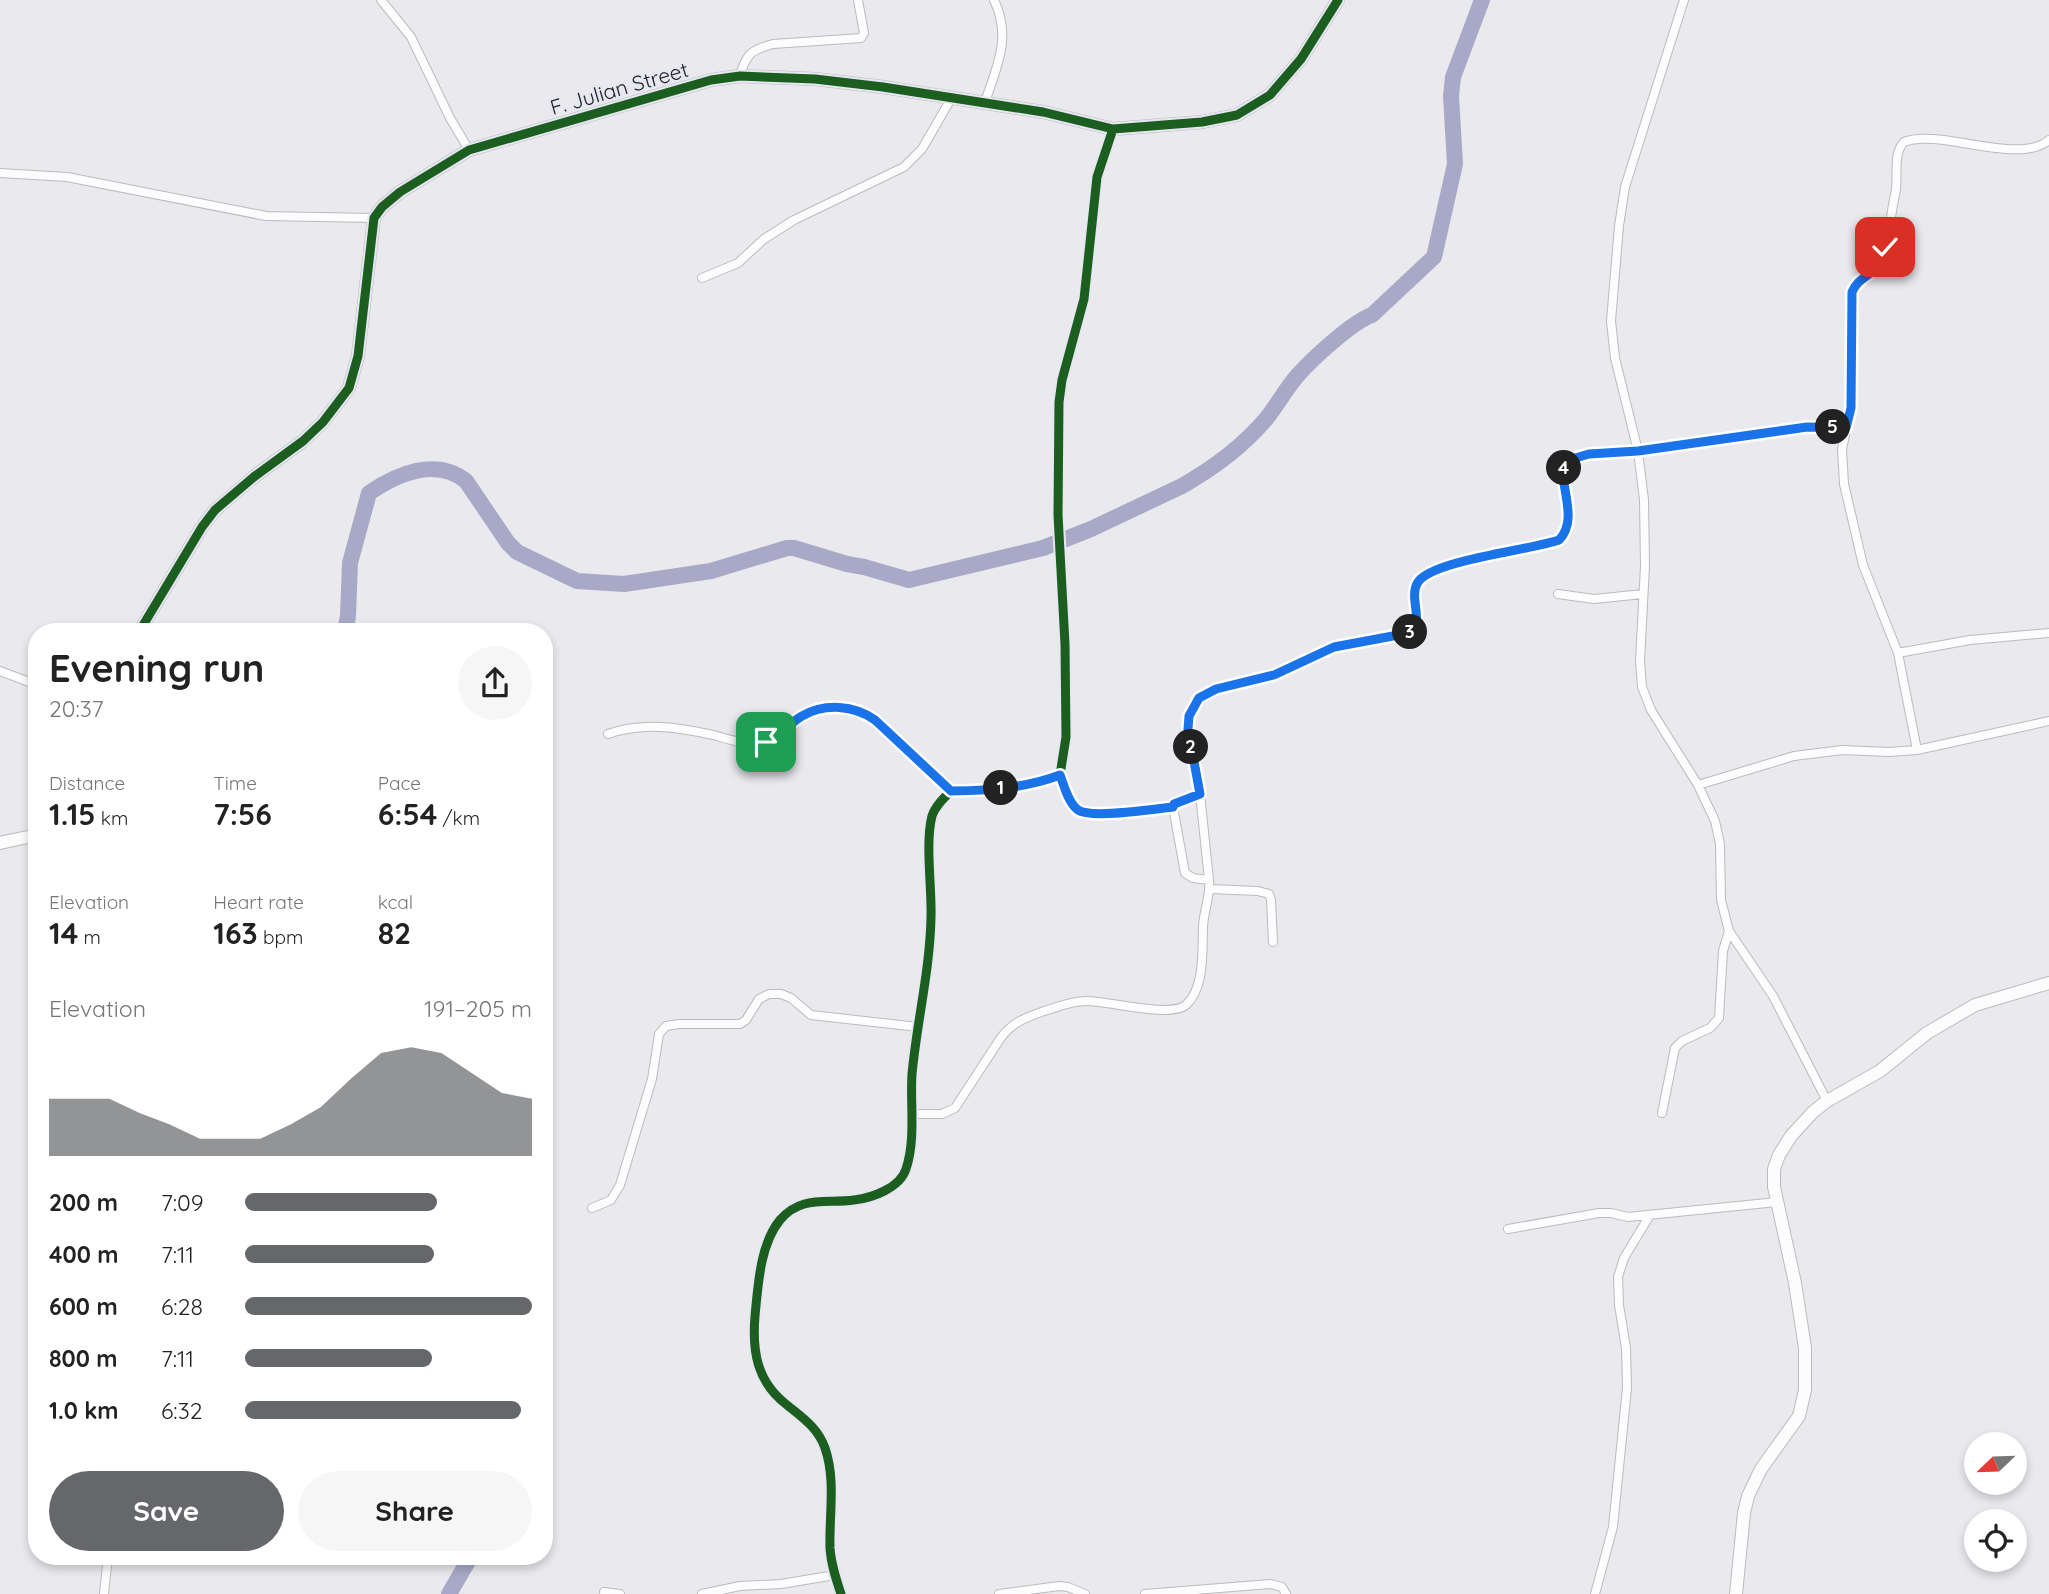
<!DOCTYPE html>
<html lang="en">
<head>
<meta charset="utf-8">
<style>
	:root { --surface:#fff; --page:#f6f6f6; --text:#222; --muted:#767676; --accent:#66676b }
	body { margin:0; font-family:Quicksand,sans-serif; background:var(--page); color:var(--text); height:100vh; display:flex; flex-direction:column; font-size:26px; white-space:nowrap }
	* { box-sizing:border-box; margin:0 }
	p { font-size:23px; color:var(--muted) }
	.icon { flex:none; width:38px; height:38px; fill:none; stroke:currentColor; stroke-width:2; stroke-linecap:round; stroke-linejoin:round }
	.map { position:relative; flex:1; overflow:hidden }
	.details { position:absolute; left:28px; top:623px; width:525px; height:942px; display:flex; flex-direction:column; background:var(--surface); border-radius:28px; box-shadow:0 4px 10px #0003 }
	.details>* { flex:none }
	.needle { width:46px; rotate:247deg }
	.buttons { position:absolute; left:1964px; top:1432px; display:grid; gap:14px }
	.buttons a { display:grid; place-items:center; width:63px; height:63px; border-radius:50%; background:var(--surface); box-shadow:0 4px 10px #0003; font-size:35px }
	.pin { position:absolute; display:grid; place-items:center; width:60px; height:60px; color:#fff; margin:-30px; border-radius:14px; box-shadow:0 4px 10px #0006 }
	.km { position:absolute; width:35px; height:35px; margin:-18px; border-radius:50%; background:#222; color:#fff; font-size:19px; line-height:35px; text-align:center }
	.round { display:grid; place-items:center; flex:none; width:74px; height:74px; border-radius:37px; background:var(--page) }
	.overview { display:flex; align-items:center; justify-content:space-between; height:119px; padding:0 21px }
	h1 { font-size:38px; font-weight:700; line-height:52px }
	.stats { display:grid; grid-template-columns:repeat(3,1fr); gap:10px; height:119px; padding:7px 21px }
	.stats div { display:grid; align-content:center }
	.stats b { font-size:30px; font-weight:700 }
	.stats small { font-size:19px; font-weight:400 }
	.stats p { font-size:19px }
	.chart { height:196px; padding:14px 21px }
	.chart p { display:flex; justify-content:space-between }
	.chart svg { width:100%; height:126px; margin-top:7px; fill:var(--accent); opacity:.7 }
	.cta { display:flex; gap:14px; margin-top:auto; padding:14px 21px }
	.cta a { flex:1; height:80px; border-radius:42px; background:var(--accent); color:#fff; font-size:28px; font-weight:700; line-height:80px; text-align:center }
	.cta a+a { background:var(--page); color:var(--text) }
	ul { padding:0 21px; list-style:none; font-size:23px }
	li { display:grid; grid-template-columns:112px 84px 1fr; align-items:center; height:52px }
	li i { height:18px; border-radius:9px; background:var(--accent) }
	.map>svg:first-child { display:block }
</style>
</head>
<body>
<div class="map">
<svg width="2049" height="1594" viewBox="0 0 2049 1594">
	<rect width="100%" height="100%" fill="#e9e9ee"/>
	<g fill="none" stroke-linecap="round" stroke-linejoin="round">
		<path stroke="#a8a9c7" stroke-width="16" d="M345 632 348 616 350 563 369 493C397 474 436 457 466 481L508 543 517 552 577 581 624 584 711 571 787 548H794L847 564 864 567 909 580 1043 548 1091 529 1182 486C1212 469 1244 445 1266 419 1277 405 1286 389 1297 376 1312 359 1352 322 1372 315L1434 257 1455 164 1451 96 1453 77 1482 0
			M449 1594 471 1556"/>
		<g stroke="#babbbf" stroke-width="10">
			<path id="street" d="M381 0 411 37 450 118 469 150
				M1684 0 1625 187 1619 226 1611 321 1615 358 1638 451 1644 500 1645 566 1640 661 1642 687 1651 710 1698 785 1715 821 1720 844 1721 900 1729 931 1773 996 1827 1101
				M740 76C746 54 751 50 773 44L861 38 864 33 858 0
				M985 102C997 66 1012 37 994 0
				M0 173 67 177 266 216 374 218
				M702 278 738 263 764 239 794 220 904 167 922 149 952 97
				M1558 594 1594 599 1643 594
				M1898 653 1970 640 2049 633
				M0 671 37 685
				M608 734C643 722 677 727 713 735 728 739 745 745 760 743 777 741 784 730 795 721 818 702 852 703 875 720L951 791
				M1917 750 1898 653 1863 565 1844 484 1842 449 1851 408 1852 292C1857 280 1872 277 1879 265 1889 248 1890 215 1895 195 1899 179 1892 154 1904 142 1939 128 2019 166 2049 140
				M1698 785 1794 756 1842 750 1889 752 1917 750 2049 721
				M1173 807 1174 804 1200 794
				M1209 880 1200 794 1188 729 1189 716 1199 698 1216 689 1258 680 1274 675 1334 647 1409 633C1426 620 1407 598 1419 582 1434 560 1530 551 1559 540 1577 522 1563 493 1563 472L1572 459 1589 454 1638 451 1807 427 1846 428
				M1210 889 1258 891 1269 894 1271 900 1273 942
				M1662 1113 1675 1048 1682 1041 1710 1028 1719 1018 1723 951 1729 931
				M912 1114H942L955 1108 1000 1039C1012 1022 1025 1018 1044 1011 1058 1007 1071 1001 1086 1001 1109 1001 1170 1018 1186 1005 1205 988 1202 951 1203 928 1203 912 1211 896 1209 880L1193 878 1185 873 1173 807C1155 809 1090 819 1077 810 1069 803 1064 785 1060 775
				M592 1208 611 1200 620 1185 652 1079 659 1034 666 1026 679 1024H740L746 1020 759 999 769 994H781L791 998 811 1015 918 1027
				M1508 1229 1599 1213H1611L1628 1217 1777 1202
				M604 1592 620 1594
				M104 1594 108 1556
				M702 1594 740 1586 781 1584 835 1575
				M841 1594C836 1579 831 1564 830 1548 829 1514 836 1480 825 1448 818 1428 803 1418 787 1405 757 1382 752 1352 755 1316 758 1286 760 1244 780 1220 801 1195 826 1204 854 1200 872 1198 900 1188 906 1169 916 1139 910 1105 912 1074 917 1021 930 970 931 917 932 888 925 843 932 816 935 806 944 798 951 791 988 791 1025 788 1060 775L1066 737 1065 644 1058 515 1059 402 1062 380 1084 299 1097 177 1113 129
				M999 1594 1059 1586 1068 1587 1085 1594
				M1145 1594 1270 1584 1282 1587 1286 1594
				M1595 1594 1613 1527 1627 1388 1626 1348 1619 1305 1618 1277 1624 1258 1650 1215"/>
		</g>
		<g stroke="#babbbf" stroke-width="14">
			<path id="secondary" d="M139 632 202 527 215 510 255 476 303 441 323 422 349 388 358 356 374 218 382 207 400 192 469 150 711 80 740 76 815 79 883 87 1043 112 1113 129 1202 122 1237 115 1270 95 1301 59 1338 0
				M0 843 37 835
				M1736 1594 1744 1513 1748 1496 1761 1469 1799 1416 1805 1390V1348L1795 1283 1774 1187V1169L1779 1155 1791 1136 1813 1112 1827 1101 1880 1071 1927 1033 1975 1005 2049 983"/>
		</g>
		<use href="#street" stroke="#fcfcfc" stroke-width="8"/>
		<use href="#secondary" stroke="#fcfcfc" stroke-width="12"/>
		<g stroke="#e6e7f1" stroke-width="13">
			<path id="cycleway" d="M139 632 202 527 215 510 255 476 303 441 323 422 349 388 358 356 374 218 382 207 400 192 469 150 711 80 740 76 815 79 883 87 1043 112 1113 129 1202 122 1237 115 1270 95 1301 59 1338 0
				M841 1594C836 1579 831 1564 830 1548 829 1514 836 1480 825 1448 818 1428 803 1418 787 1405 757 1382 752 1352 755 1316 758 1286 760 1244 780 1220 801 1195 826 1204 854 1200 872 1198 900 1188 906 1169 916 1139 910 1105 912 1074 917 1021 930 970 931 917 932 888 925 843 932 816 935 806 944 798 951 791 988 791 1025 788 1060 775L1066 737 1065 644 1058 515 1059 402 1062 380 1084 299 1097 177 1113 129"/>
		</g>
		<use href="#cycleway" stroke="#1b5e20" stroke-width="9"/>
	</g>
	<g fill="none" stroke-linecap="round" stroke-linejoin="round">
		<g stroke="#fff" stroke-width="14">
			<path id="route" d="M766 742C781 736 788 724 802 716 825 703 854 705 875 720L951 791C988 791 1026 788 1060 775 1064 785 1068 803 1078 810 1091 819 1155 809 1173 807L1174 804 1200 794 1188 729 1189 716 1199 698 1216 689 1274 675 1334 647 1409 633 1416 625C1419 612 1410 594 1418 582 1433 560 1531 550 1559 540 1577 522 1563 493 1563 472L1572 459 1589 454 1638 451 1807 427 1846 428 1851 408 1852 292C1861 272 1877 279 1885 247"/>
		</g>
		<use href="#route" stroke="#1a73e8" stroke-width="9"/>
	</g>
	<g text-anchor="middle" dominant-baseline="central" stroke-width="5" stroke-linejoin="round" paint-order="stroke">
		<g font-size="21" fill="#202124" stroke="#e6e7f1">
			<text transform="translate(619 88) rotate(-16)">F. Julian Street</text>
		</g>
	</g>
</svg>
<div class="buttons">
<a><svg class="needle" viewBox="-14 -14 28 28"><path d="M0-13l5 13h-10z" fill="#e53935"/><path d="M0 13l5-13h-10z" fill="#767676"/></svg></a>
<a><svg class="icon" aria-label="locate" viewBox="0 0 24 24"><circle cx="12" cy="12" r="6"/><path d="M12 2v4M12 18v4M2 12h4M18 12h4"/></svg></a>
</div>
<div class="pin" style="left:766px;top:742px;background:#1e9e55"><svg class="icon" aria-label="arrive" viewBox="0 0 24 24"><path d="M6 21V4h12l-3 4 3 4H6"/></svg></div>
<div class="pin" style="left:1885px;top:247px;background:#d93025"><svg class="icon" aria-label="check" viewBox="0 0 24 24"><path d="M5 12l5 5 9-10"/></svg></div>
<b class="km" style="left:1001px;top:788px">1</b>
<b class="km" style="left:1191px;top:747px">2</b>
<b class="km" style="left:1410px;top:632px">3</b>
<b class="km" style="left:1564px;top:468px">4</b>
<b class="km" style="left:1833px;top:427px">5</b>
<section class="details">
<div class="overview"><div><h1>Evening run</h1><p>20:37</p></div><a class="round"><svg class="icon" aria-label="share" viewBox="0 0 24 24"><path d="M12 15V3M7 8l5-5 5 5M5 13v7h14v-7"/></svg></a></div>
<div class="stats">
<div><p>Distance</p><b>1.15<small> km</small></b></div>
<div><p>Time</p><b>7:56</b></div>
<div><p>Pace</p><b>6:54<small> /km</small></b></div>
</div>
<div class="stats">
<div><p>Elevation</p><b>14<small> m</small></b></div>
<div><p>Heart rate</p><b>163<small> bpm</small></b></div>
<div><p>kcal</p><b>82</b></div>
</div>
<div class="chart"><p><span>Elevation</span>191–205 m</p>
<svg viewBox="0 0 160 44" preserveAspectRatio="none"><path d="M0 44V24L10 24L20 24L30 29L40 33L50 38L60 38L70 38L80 33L90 27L100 17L110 8L120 6L130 8L140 15L150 22L160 24V44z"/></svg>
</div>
<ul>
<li><b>200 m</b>7:09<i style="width:67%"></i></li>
<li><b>400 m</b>7:11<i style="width:66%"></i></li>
<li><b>600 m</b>6:28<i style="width:100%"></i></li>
<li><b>800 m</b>7:11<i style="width:65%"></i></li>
<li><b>1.0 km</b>6:32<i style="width:96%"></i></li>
</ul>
<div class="cta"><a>Save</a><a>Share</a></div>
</section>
</div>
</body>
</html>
